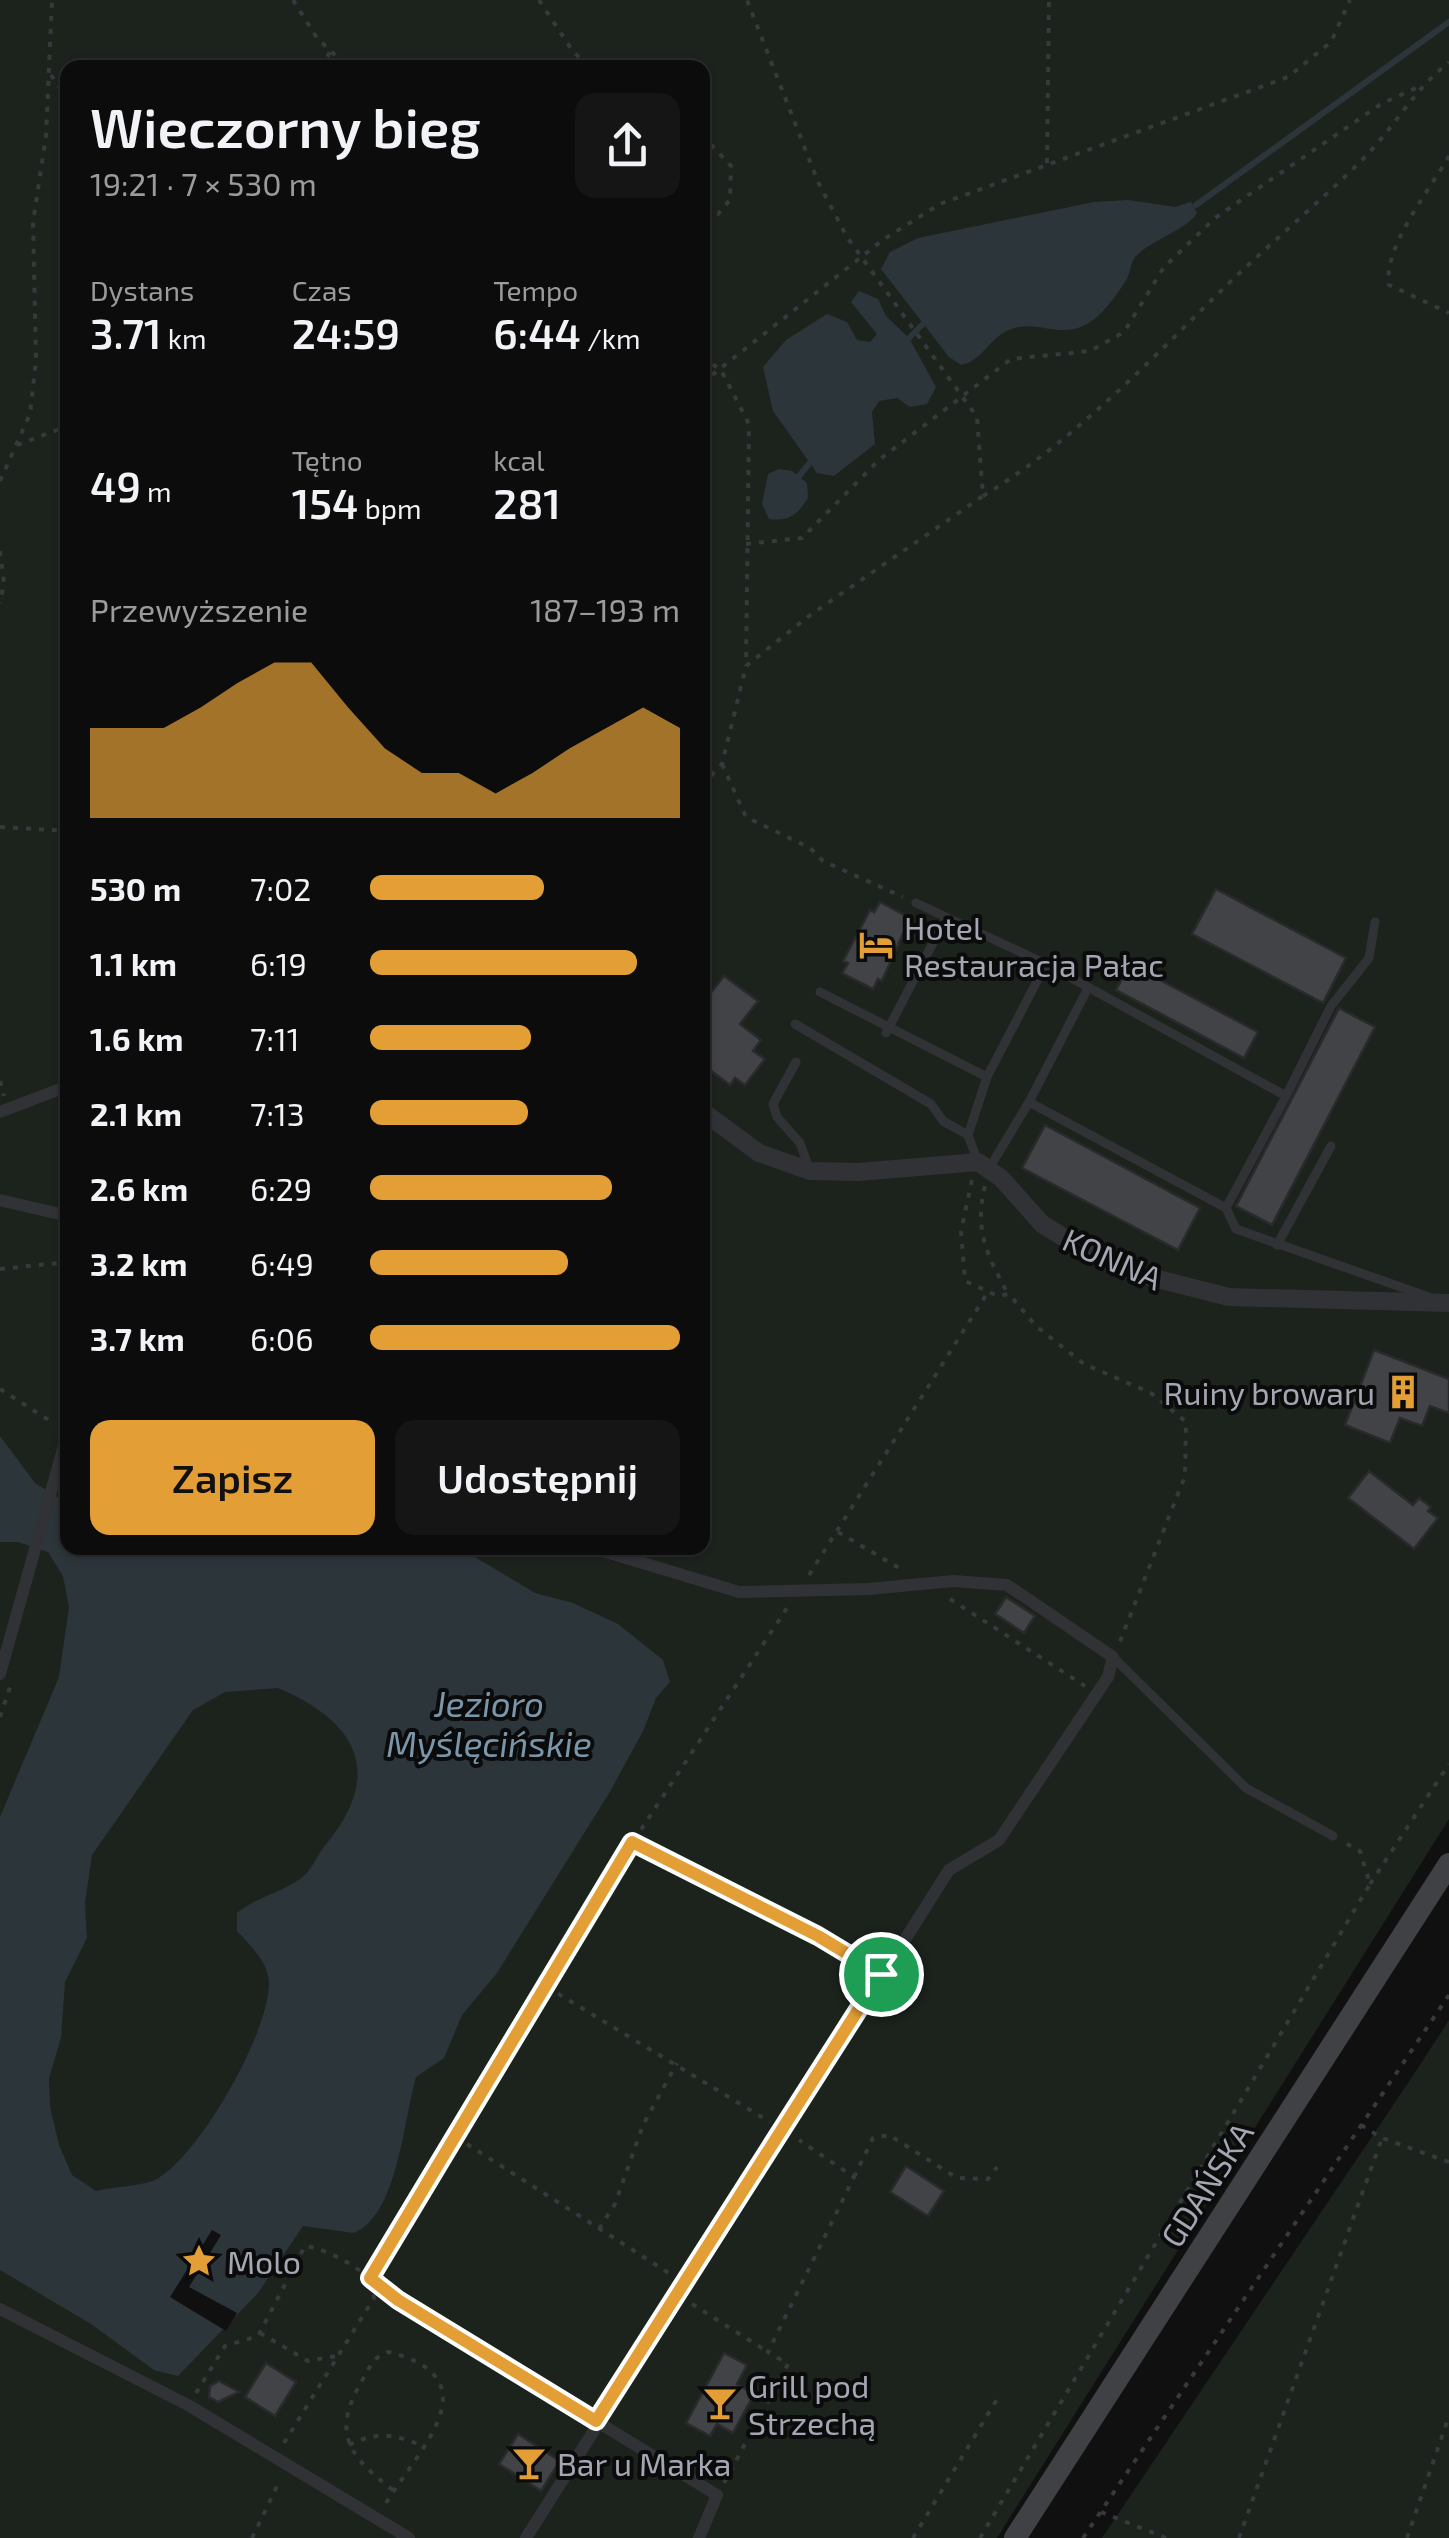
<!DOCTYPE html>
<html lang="pl">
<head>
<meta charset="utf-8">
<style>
	:root { --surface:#0c0c0d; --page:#151516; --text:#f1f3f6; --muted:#9a9b9d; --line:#2c2c2e; --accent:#e39f36 }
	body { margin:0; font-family:"Exo 2",sans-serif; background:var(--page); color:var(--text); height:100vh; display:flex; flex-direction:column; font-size:38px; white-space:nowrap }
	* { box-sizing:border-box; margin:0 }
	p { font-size:32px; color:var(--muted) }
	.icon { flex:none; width:55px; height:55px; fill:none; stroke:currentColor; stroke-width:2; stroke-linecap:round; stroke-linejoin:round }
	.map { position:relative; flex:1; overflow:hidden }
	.panel { position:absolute; left:60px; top:60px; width:650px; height:1495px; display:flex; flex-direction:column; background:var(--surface); border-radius:20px; box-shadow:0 2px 8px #0004,0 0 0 2px var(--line) }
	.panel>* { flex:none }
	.pin { position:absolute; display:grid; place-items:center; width:85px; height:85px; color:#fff; margin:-42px; border:5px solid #fff; border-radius:50%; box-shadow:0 2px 10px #0007 }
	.round { display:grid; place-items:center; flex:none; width:105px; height:105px; border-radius:20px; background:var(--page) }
	.head { display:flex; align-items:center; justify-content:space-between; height:170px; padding:0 30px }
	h1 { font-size:55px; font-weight:600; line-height:75px }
	.figures { display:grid; grid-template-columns:repeat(3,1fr); gap:15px; height:170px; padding:10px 30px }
	.figures div { display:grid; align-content:center }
	.figures b { font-size:42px; font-weight:600 }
	.figures small { font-size:28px; font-weight:400 }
	.figures p { font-size:28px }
	.chart { height:280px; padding:20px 30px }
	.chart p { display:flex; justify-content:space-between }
	.chart svg { width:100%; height:180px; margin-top:10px; fill:var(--accent); opacity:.7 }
	.action { display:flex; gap:20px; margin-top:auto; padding:20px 30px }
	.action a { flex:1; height:115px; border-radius:20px; background:var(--accent); color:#111; font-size:40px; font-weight:600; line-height:115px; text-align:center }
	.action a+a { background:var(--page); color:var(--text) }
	ul { padding:0 30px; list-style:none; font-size:32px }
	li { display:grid; grid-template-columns:160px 120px 1fr; align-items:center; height:75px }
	li i { height:25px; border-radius:12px; background:var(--accent) }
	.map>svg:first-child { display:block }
</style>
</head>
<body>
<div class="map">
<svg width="1449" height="2538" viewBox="0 0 1449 2538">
	<rect width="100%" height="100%" fill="#101011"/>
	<path fill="#1c231d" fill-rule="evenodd" d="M0 0H1449V1819L997 2538H0ZM68 68H702V1548H68Z
		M1449 2020V2538H1102L1414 2074Z"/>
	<path fill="#2c353a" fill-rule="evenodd" d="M1128 200 1175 207 1191 202 1197 213C1188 229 1149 241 1135 257 1131 262 1130 273 1127 279 1117 294 1102 317 1085 325 1057 340 1032 315 1003 333 987 343 981 361 961 365L949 357 881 269 890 252 918 238 1094 202Z
		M859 291 878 299 886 316 909 338 936 387 927 404 910 407 897 398 879 401 872 412 875 444 834 476 817 473 773 411 763 367 786 340 827 314 847 322 857 340 870 342 877 334 851 302Z
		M779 469 792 471 807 483 808 498C798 514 789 522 769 519L762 504 768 474Z
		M0 1436 35 1483 67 1503 68 1548H460L535 1593 573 1603 618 1624 663 1660 670 1682 656 1698 644 1729 611 1790 497 1973 462 2015 444 2058 416 2077C404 2117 398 2215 354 2233L303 2226 258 2293 178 2376 154 2370 91 2324 0 2270V1817L59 1677 69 1607 63 1576 48 1552 18 1542H0ZM278 1688C356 1721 385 1772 327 1843 318 1853 314 1866 305 1875 285 1892 258 1896 237 1913V1931C250 1945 268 1962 269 1982 270 2032 199 2156 157 2179 141 2187 114 2186 96 2191L72 2175 59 2145 50 2107 49 2078 61 2038 65 1982 87 1938 85 1903 92 1855 193 1710 225 1692Z"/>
	<path fill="#101011" d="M212 2230 221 2235 189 2287 237 2313 226 2331 170 2297Z"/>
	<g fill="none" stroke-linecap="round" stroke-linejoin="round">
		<path stroke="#2c353a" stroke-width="6" d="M1196 205 1449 22
			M909 338 922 325
			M799 476 809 464"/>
	</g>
	<path fill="#414347" stroke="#2a2a2d" stroke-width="2.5" d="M1216 889 1346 958 1323 1003 1192 934Z
		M880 902 910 918 882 981 878 979 873 989 842 973 848 963 843 961 870 910 874 912Z
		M1130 964 1258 1032 1244 1058 1116 990Z
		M724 976 758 1001 740 1024 761 1040 753 1051 765 1059 745 1085 735 1078 730 1085 702 1064V1004Z
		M1339 1008 1375 1027 1272 1225 1236 1206Z
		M1045 1125 1200 1208 1178 1250 1022 1168Z
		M1374 1350 1449 1379V1413L1430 1406 1422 1426 1400 1418 1390 1443 1345 1425Z
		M1369 1471 1413 1505 1419 1498 1431 1507 1428 1511 1438 1518 1414 1549 1348 1498Z
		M1006 1597 1035 1616 1024 1633 995 1614Z
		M906 2166 944 2191 928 2216 890 2192Z
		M724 2353 747 2365 737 2384 754 2394 733 2433 717 2424 710 2436 686 2423Z
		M266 2363 296 2382 275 2416 245 2397Z
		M219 2381 239 2392 218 2402 209 2397 210 2386Z
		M518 2434 560 2461 541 2491 499 2464Z"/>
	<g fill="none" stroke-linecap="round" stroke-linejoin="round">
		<path stroke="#37393c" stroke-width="4" stroke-dasharray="5 8" stroke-linecap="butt" d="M293 0 317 38 349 68
			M539 0 572 50 589 68
			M321 68 330 52
			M51 75 68 100
			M702 135 731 166 730 200 718 214H702
			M1449 156C1430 190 1383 247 1389 285L1449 313
			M1047 163 1049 0
			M702 357 721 370 749 424 746 666
			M702 383 884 239 940 204 1288 77 1331 42 1350 0
			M17 445 68 426
			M0 481 30 414 36 360 33 222 46 136 52 0
			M983 496C1077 439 1152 358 1230 282 1274 240 1321 201 1364 158 1395 126 1414 90 1449 62
			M746 544 802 538 879 460 1011 359 1090 351 1124 332 1164 267 1215 218 1381 104 1418 87
			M0 551 4 583 0 603
			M722 764 746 817 810 848 823 861 903 897
			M702 785 722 764 746 666 809 616 983 496 977 417 847 237 818 182 747 0
			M0 827 68 831
			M0 1081 4 1096
			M972 1180 961 1231 965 1281 998 1296 1009 1294 1036 1326 1084 1364 1151 1393 1186 1422 1185 1476 1119 1644
			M985 1186C974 1231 987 1255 1008 1294
			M702 1195 710 1141
			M0 1269 68 1262
			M0 1389 55 1424
			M838 1532 899 1568
			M809 1575 988 1292
			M950 1599 1085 1686
			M0 1717 10 1687
			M633 1843 818 1936 867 1966
			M1370 1884 1449 1764
			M547 1987 770 2122
			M1361 2125 1382 2138 1449 2162
			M456 2137 675 2277
			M854 2177 873 2138 889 2135 957 2178 988 2179 997 2167
			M599 2229 615 2204 643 2125 677 2063
			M692 2304 768 2352
			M260 2333 308 2361 337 2356
			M196 2393 225 2346 258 2336 305 2246C339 2251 372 2279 398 2300L583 2412
			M284 2443 374 2298 370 2278 623 1857 787 1608
			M349 2445C377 2431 394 2434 423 2446
			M724 2483 788 2364 768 2352 854 2177 799 2140
			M386 2503C419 2449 494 2379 389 2352 374 2355 370 2367 363 2379 330 2434 349 2456 394 2491
			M1101 2512 1166 2538
			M252 2538 280 2480
			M913 2538 999 2396
			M980 2538 1370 1884 1360 1851 1343 1842
			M1083 2538 1449 1995
			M1239 2538 1382 2138
			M1407 2538 1449 2416"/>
		<path stroke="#313236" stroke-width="9" d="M916 903 1046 964 1286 1096 1226 1208 1029 1102 1088 988
			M820 992 987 1077 1046 964
			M795 1024 931 1104 943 1121 968 1135 978 1162
			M886 1033 946 918
			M796 1062 773 1104 777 1117 800 1143 809 1168
			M1286 1096 1331 1006 1369 958 1375 922
			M968 1135 987 1077
			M990 1167 1029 1102
			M1226 1208 1236 1229 1429 1297
			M1277 1245 1331 1146
			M1113 1657 1246 1788 1333 1836"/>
		<path stroke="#313236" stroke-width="12" d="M0 1112 68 1086
			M0 1200 68 1216
			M0 1674 68 1431
			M0 2309 188 2405 409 2538
			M596 2421 717 2495 699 2538
			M526 2538 949 1870 999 1840 1108 1677 1113 1657 1007 1585 953 1581 869 1589 739 1592 593 1548"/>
		<path stroke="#313236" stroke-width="18" d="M702 1111 759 1153 810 1171 858 1172 978 1162 1001 1178 1042 1224 1092 1255 1138 1274 1229 1297 1449 1303"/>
		<path stroke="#3f4145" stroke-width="22" d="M1015 2538 1449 1864"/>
	</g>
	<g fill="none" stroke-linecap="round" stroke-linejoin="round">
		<g stroke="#fff" stroke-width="20">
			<path id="route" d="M632 1842 818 1936 881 1974 596 2421 398 2300 370 2278Z"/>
		</g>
		<use href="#route" stroke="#e39f36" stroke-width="12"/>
	</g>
	<defs>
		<g id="hotel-bare" transform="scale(2.7)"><path d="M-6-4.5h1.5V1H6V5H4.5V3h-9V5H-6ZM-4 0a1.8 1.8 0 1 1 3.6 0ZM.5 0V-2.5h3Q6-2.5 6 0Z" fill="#e39f36" stroke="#0b0b0c" stroke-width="2.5" paint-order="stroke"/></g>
		<g id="building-bare" transform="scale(2.7)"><path d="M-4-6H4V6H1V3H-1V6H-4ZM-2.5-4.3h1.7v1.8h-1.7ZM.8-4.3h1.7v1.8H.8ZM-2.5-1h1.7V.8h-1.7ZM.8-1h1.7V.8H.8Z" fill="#e39f36" stroke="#0b0b0c" stroke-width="2.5" paint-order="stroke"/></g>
		<g id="sight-bare" transform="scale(2.7)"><path d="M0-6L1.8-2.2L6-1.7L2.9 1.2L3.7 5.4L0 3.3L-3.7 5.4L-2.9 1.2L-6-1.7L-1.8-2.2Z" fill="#e39f36" stroke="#0b0b0c" stroke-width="2.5" paint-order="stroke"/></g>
		<g id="bar-bare" transform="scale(2.7)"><path d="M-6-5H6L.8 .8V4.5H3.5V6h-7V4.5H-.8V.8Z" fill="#e39f36" stroke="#0b0b0c" stroke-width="2.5" paint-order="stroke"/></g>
	</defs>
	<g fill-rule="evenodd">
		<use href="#hotel-bare" x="876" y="945"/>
		<use href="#building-bare" x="1403" y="1392"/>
		<use href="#sight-bare" x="199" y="2261"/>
		<use href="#bar-bare" x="720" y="2403"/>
		<use href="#bar-bare" x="529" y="2463"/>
	</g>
	<g text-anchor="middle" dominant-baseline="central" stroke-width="8" stroke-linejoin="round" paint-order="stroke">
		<g font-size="32" fill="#a2a7b1" stroke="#0b0b0c" text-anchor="start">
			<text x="904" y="927">Hotel<tspan x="904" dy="37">Restauracja Pałac</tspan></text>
			<text x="1375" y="1392" text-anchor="end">Ruiny browaru</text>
			<text x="227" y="2261">Molo</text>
			<text x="748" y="2385">Grill pod<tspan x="748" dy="37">Strzechą</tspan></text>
			<text x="557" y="2463">Bar u Marka</text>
		</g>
		<g font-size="32" fill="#a2a7b1" stroke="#0b0b0c">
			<text transform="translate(1113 1258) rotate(24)">KONNA</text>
			<text transform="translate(1206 2184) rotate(-57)">GDAŃSKA</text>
		</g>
		<g font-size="35" font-style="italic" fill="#7a96aa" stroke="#0b0b0c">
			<text x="489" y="1703">Jezioro<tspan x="489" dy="40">Myślęcińskie</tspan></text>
		</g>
	</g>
</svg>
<div class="pin" style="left:881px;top:1974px;background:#1e9e55"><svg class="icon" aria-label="arrive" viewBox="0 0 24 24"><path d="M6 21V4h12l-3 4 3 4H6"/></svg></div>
<section class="panel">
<div class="head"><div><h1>Wieczorny bieg</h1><p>19:21 · 7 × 530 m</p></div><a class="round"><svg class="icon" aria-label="share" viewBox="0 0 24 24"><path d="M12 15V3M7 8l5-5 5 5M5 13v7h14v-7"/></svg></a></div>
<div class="figures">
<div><p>Dystans</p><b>3.71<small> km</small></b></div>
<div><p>Czas</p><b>24:59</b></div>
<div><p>Tempo</p><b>6:44<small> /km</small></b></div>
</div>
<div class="figures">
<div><b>49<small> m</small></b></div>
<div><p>Tętno</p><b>154<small> bpm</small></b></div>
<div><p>kcal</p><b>281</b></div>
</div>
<div class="chart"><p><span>Przewyższenie</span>187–193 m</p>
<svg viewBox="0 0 160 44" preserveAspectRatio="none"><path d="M0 44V22L10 22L20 22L30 17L40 11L50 6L60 6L70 17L80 27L90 33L100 33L110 38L120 33L130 27L140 22L150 17L160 22V44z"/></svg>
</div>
<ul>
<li><b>530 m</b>7:02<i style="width:56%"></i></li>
<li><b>1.1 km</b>6:19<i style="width:86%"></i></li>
<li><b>1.6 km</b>7:11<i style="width:52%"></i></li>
<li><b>2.1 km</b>7:13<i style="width:51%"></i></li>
<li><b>2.6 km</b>6:29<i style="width:78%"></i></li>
<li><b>3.2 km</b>6:49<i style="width:64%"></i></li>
<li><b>3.7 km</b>6:06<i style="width:100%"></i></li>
</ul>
<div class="action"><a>Zapisz</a><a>Udostępnij</a></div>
</section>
</div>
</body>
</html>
